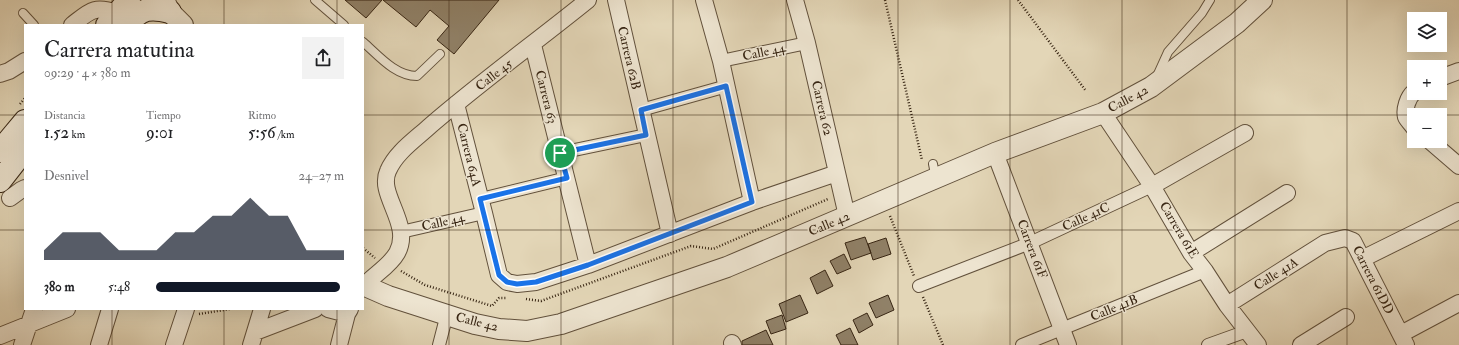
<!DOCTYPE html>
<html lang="es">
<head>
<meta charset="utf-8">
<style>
	:root { --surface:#fff; --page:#f2f2f2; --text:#202124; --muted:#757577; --accent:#111827 }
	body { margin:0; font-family:"IM FELL Double Pica",serif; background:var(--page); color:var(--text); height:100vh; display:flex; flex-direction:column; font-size:15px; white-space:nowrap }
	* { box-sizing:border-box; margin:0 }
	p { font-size:13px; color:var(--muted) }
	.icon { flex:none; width:22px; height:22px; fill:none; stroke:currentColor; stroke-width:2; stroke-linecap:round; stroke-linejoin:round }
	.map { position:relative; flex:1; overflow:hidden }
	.details { position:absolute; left:24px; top:24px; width:340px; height:286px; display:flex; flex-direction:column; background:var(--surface); border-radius:0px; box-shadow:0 4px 16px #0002 }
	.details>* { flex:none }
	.tools { position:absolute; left:1407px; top:12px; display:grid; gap:8px }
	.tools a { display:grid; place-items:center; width:40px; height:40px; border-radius:0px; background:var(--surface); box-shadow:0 4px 16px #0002; font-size:20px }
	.pin { position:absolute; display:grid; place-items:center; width:34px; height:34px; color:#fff; margin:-17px; border:2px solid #fff; border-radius:50%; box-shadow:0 1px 4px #0007 }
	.round { display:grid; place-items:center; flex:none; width:42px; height:42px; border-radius:0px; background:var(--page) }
	.summary { display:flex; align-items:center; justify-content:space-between; height:68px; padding:0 20px }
	h1 { font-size:22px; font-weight:600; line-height:30px }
	.figures { display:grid; grid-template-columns:repeat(3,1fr); gap:6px; height:68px; padding:4px 20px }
	.figures div { display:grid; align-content:center }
	.figures b { font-size:17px; font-weight:600 }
	.figures small { font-size:11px; font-weight:400 }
	.figures p { font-size:11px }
	.chart { height:112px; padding:8px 20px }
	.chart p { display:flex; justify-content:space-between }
	.chart svg { width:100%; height:72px; margin-top:4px; fill:var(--accent); opacity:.7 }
	ul { padding:0 20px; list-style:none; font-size:13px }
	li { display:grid; grid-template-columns:64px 48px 1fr; align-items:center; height:30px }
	li i { height:10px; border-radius:5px; background:var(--accent) }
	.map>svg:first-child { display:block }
</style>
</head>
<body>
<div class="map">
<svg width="1459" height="345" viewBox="0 0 1459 345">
	<rect width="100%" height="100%" fill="#e3d6b7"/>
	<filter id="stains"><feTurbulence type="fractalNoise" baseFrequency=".005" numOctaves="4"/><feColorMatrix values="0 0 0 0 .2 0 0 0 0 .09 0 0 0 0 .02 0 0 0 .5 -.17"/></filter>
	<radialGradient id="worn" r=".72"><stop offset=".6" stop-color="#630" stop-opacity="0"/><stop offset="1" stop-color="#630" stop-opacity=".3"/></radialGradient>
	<path fill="#908168" stroke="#372513" d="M345 0H382L366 18Z
		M383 0H499L454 54 437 40 449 26 430 10 416 27Z
		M865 237 871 253 851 260 845 243Z
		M886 238 891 254 873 260 868 244Z
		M844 254 851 268 837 274 830 261Z
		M825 270 833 286 817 294 810 278Z
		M800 295 808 313 786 322 779 304Z
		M888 295 894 310 876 318 869 303Z
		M867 313 873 325 859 333 853 320Z
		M782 315 786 329 771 334 766 321Z
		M850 328 858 345H841L836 335Z
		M766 330 773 345H742V341Z"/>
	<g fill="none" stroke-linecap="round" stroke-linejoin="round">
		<g stroke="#62513c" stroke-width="10">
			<path id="service" d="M315 0 344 25
				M23 13 34 25
				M363 42C378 55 395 76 417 76L440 54
				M1158 74 1168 52 1202 13 1210 0
				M933 164 936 179"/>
		</g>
		<g stroke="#62513c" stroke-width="14">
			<path id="pedestrian" d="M721 61 807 43
				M641 110 727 86
				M560 153 646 135
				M481 199 567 178
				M401 232 484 213
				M919 286 1030 243 1152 186
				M439 345 447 314
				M1022 345 1205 271
				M1208 345 1247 331"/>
		</g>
		<g stroke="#62513c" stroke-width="18">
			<path id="minor" d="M616 0 670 234
				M704 0 721 61 752 202
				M795 0 807 43 847 216
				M72 25C90 11 94 5 117 13
				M533 45 588 265
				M0 74 9 71 25 61
				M1440 78 1459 71
				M1414 92C1408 97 1404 109 1406 117 1407 120 1412 124 1414 128
				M456 104 484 213 499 275 507 282 517 284 536 282 588 265 752 202 837 173
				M1103 113 1152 186 1191 253 1205 271 1227 305 1258 345
				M1430 141 1459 166
				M995 153 1068 345
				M1152 186 1245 133
				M10 198 21 190 25 188
				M1191 253 1287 193
				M1362 259 1459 211
				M363 287C373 275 389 267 397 253 413 224 377 195 388 171 396 152 416 139 431 125 482 81 536 42 588 0
				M1227 305 1325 243 1345 238 1353 241 1406 345
				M328 309 347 314
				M255 332 315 309
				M1401 334 1459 303
				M0 336 67 309
				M732 343 733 345
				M22 345 34 309
				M99 345 110 309
				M174 345 186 309
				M251 345 262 309
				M339 345 347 314 350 309
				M1301 345 1346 317"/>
		</g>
		<g stroke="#62513c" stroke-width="22">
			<path id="tertiary" d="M164 0 170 12 183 25
				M363 285 388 296 475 324 499 329 527 331 561 324 727 267 995 153 1103 113 1151 87 1237 23 1262 0"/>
		</g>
		<g stroke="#372513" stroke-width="24">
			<path id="secondary" d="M107 25 129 0
				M127 25C141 8 150 7 170 12
				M0 151 25 121
				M0 181 25 149"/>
		</g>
		<path stroke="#372513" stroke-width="2.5" stroke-dasharray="1 2" stroke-linecap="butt" d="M885 0 922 160
			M1018 0 1086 91
			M20 104 25 98
			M890 216 914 276
			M363 248 375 258
			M401 271 425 285 492 306 499 298H507
			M923 297 943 345
			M526 299 541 301 691 246 713 249 828 199
			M199 314 230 309"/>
		<use href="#service" stroke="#ede4d0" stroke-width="8"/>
		<use href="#pedestrian" stroke="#ede4d0" stroke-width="12"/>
		<use href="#minor" stroke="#ede4d0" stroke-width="16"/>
		<use href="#tertiary" stroke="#ede4d0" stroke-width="20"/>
		<use href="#secondary" stroke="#ede4d0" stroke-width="22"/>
	</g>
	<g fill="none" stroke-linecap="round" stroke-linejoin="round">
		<g stroke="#fff" stroke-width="8">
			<path id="route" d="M726 86 752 202 588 265 536 282 517 284 507 282 499 275 480 199 567 178 560 153 646 135 641 110Z"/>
		</g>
		<use href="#route" stroke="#1a73e8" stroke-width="5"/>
	</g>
	<path fill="none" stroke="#372513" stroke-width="1" stroke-opacity="0.55" d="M112 0V25M224 0V25M337 0V25M449 0V345M561 0V345M673 0V345M786 0V345M898 0V345M1010 0V345M1122 0V345M1235 0V345M1347 0V345M0 115H25M363 115H1414M1414 115H1440M1440 115H1459M0 230H25M363 230H1459M112 309V345M224 309V345M337 309V345"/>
	<g text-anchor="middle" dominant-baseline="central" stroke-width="3" stroke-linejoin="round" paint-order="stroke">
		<g font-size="13" fill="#372513" stroke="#ede4d0">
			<text transform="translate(764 52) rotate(-12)">Calle 44</text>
			<text transform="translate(629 58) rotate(77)">Carrera 62B</text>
			<text transform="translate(494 75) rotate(-38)">Calle 45</text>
			<text transform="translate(546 97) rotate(76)">Carrera 63</text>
			<text transform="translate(1128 99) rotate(-28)">Calle 42</text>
			<text transform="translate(822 108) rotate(77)">Carrera 62</text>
			<text transform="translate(469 155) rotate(76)">Carrera 64A</text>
			<text transform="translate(1086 217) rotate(-25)">Calle 41C</text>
			<text transform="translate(443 222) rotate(-13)">Calle 44</text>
			<text transform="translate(829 224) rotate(-23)">Calle 42</text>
			<text transform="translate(1179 230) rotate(59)">Carrera 61E</text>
			<text transform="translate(1032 249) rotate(69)">Carrera 61F</text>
			<text transform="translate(1276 274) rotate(-32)">Calle 41A</text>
			<text transform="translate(1373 280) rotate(63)">Carrera 61DD</text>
			<text transform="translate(1114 308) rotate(-22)">Calle 41B</text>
			<text transform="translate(477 322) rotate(14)">Calle 42</text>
		</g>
	</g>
	<rect width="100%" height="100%" filter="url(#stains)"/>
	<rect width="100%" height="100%" fill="url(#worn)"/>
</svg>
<div class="tools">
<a><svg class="icon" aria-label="layers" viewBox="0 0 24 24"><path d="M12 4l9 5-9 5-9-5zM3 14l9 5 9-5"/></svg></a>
<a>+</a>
<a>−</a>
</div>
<div class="pin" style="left:560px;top:153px;background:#1e9e55"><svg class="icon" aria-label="arrive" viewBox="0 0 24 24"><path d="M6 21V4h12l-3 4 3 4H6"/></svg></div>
<section class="details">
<div class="summary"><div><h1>Carrera matutina</h1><p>09:29 · 4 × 380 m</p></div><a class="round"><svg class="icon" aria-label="share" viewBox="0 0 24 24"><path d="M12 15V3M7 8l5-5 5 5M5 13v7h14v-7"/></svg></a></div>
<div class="figures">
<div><p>Distancia</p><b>1.52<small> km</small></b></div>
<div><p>Tiempo</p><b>9:01</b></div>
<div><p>Ritmo</p><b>5:56<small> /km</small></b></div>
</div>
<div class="chart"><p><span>Desnivel</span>24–27 m</p>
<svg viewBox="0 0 160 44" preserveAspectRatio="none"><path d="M0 44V38L10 27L20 27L30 27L40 38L50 38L60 38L70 27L80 27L90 17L100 17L110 6L120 17L130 17L140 38L150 38L160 38V44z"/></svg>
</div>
<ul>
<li><b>380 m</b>5:48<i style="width:98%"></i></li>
</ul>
</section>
</div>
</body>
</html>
